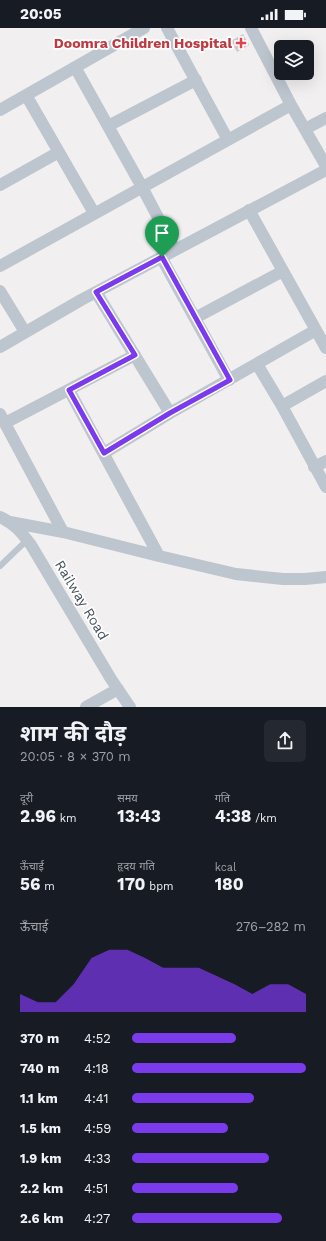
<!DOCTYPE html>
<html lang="hi">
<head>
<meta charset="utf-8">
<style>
	:root { --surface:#171b24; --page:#242831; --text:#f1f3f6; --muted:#9ea1a6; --accent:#7c3aed }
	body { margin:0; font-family:"Work Sans","Noto Sans Devanagari",sans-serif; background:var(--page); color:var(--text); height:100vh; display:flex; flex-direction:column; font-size:15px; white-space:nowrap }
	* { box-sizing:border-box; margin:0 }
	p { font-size:13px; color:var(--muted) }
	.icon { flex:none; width:22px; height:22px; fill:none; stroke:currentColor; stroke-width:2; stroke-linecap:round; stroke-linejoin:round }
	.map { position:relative; height:679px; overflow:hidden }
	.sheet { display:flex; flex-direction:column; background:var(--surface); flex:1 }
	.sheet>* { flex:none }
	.controls { position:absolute; left:274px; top:12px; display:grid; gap:8px }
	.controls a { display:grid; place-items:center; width:40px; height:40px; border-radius:6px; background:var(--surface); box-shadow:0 4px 16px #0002; font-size:20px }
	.pin { position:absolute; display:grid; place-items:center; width:34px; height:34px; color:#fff; margin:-41px -17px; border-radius:50% 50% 50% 0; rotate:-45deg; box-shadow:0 0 4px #0007 }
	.pin .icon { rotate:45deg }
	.round { display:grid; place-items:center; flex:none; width:42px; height:42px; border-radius:6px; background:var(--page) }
	.overview { display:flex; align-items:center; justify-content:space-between; height:68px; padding:0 20px }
	h1 { font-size:22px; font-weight:700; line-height:30px }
	.metrics { display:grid; grid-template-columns:repeat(3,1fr); gap:6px; height:68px; padding:4px 20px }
	.metrics div { display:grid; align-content:center }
	.metrics b { font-size:17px; font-weight:700 }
	.metrics small { font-size:11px; font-weight:400 }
	.metrics p { font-size:11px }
	.chart { height:112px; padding:8px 20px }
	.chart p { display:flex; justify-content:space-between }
	.chart svg { width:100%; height:72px; margin-top:4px; fill:var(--accent); opacity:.7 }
	ul { padding:0 20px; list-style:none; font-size:13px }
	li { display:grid; grid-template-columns:64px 48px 1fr; align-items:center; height:30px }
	li i { height:10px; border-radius:5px; background:var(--accent) }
	.status { display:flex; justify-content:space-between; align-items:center; height:28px; padding:0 20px; background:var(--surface); direction:ltr }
	.status svg { height:11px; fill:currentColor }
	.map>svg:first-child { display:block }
</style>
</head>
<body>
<div class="status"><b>20:05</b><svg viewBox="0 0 49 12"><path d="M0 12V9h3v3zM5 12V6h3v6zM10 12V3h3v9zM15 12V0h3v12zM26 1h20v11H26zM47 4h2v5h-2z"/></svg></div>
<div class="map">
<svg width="326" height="679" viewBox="0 0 326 679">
	<rect width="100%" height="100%" fill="#f1efef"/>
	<path fill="#c9cbd1" d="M243 6 249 17 237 24 231 13Z"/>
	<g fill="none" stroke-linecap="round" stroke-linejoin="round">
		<path stroke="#bdc5ce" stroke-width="6" d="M0 538 27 512"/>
		<path stroke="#bdc5ce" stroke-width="12" d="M167 0 228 112
			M251 0 291 77 326 138
			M75 39 142 159 175 222
			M26 67 94 185
			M0 82 144 0
			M108 98 196 52
			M305 101 326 90
			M0 157 59 124
			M249 182 326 320
			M161 229 229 352
			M0 238 291 77
			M0 263 25 304
			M96 264 170 385
			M195 290 283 243
			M0 319 81 272 326 142
			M257 336 282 378 326 459
			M69 362 159 528
			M282 378 326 353
			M0 386 63 504
			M5 395 135 327
			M104 425 170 385 316 302
			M314 439 326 433
			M0 489C15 496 21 504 31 517L111 651 130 679
			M10 494 63 504 159 528 236 546 283 551H305L326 549
			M86 679 118 661"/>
	</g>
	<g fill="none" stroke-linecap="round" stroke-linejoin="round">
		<g stroke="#fff" stroke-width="8">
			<path id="route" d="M162 229 230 352 170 385 104 425 69 362 135 327 96 264Z"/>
		</g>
		<use href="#route" stroke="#7c3aed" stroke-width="5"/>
	</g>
	<path fill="#e0444e" stroke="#fff" stroke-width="1.5" d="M239 9h4v4h4v4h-4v4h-4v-4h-4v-4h4z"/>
	<g text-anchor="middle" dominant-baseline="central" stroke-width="3.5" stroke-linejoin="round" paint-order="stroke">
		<g font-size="14" font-weight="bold" fill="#be3a42" stroke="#fff" text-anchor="end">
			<text x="232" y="15">Doomra Children Hospital</text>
		</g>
		<g font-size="14" fill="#47515c" stroke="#fff">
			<text transform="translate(82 572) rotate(59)">Railway Road</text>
		</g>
	</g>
</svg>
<div class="controls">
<a><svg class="icon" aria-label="layers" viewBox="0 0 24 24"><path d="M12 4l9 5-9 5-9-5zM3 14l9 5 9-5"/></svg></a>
</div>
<div class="pin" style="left:162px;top:229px;background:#1e9e55"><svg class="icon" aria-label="arrive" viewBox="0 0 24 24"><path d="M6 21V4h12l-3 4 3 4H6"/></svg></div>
</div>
<section class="sheet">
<div class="overview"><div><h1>शाम की दौड़</h1><p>20:05 · 8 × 370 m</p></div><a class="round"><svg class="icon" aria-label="share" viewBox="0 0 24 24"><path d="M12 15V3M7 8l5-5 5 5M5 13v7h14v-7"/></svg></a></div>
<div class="metrics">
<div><p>दूरी</p><b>2.96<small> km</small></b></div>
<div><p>समय</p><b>13:43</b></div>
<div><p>गति</p><b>4:38<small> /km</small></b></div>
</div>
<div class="metrics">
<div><p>ऊँचाई</p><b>56<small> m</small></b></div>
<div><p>हृदय गति</p><b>170<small> bpm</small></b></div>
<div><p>kcal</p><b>180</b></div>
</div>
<div class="chart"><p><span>ऊँचाई</span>276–282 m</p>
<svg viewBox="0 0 160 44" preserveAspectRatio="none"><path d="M0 44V33L10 38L20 38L30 27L40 11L50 6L60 6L70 11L80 17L90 17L100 17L110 22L120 27L130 33L140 27L150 27L160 33V44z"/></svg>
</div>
<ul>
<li><b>370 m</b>4:52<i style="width:60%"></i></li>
<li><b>740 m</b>4:18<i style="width:100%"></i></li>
<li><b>1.1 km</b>4:41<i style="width:70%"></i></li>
<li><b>1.5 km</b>4:59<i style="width:55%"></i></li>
<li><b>1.9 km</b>4:33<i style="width:79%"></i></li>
<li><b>2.2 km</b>4:51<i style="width:61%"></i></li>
<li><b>2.6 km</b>4:27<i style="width:86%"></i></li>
</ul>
</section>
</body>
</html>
